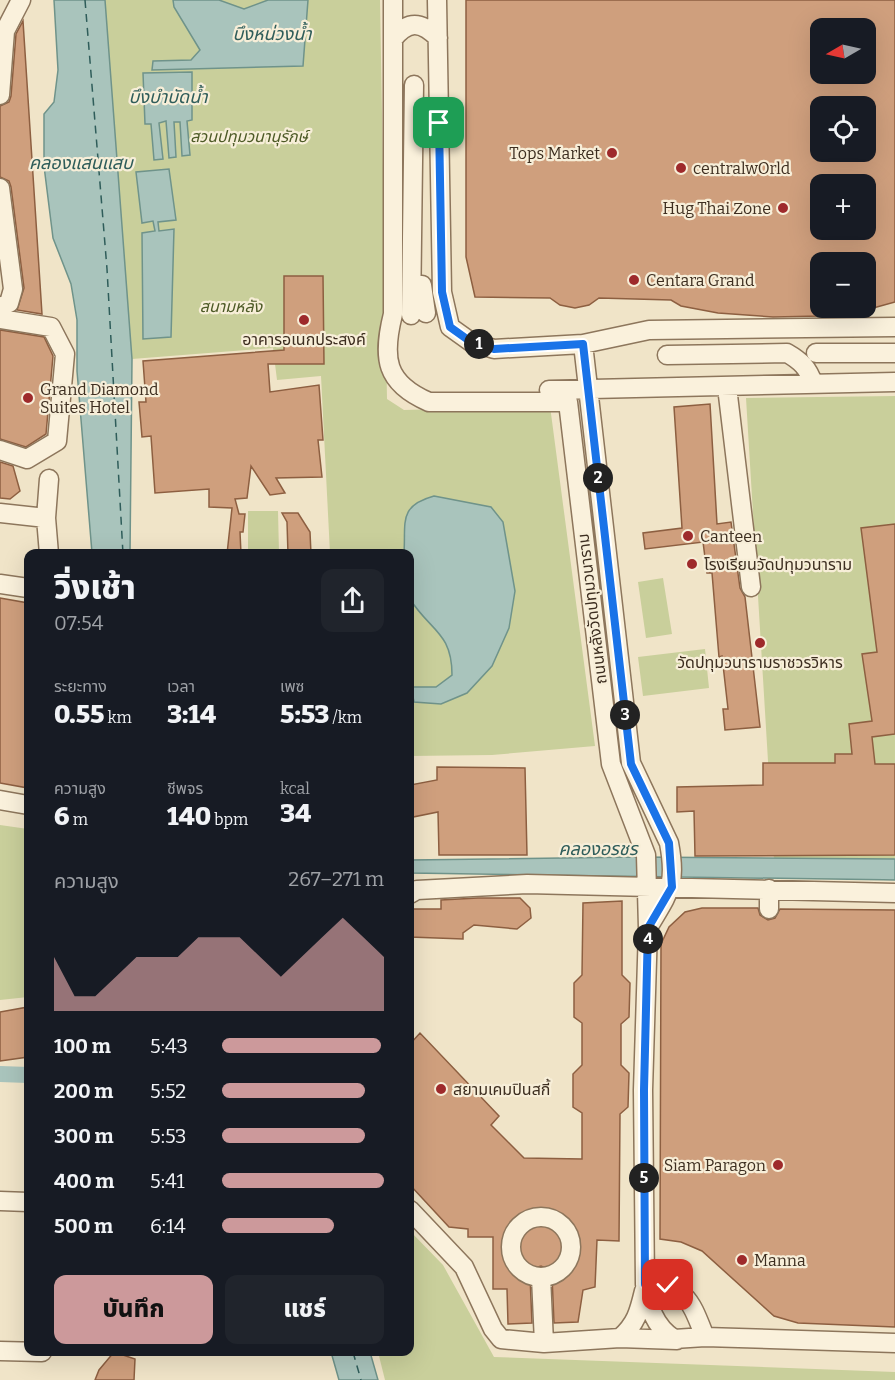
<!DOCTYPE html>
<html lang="th">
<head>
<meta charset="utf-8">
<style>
	:root { --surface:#171b24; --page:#20242c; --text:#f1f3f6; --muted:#9ea1a6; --accent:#cc999b }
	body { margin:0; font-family:Bitter,"Noto Sans Thai",serif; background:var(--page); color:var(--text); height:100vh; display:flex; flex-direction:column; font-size:22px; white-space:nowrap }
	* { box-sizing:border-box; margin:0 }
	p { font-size:20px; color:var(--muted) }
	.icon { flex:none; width:33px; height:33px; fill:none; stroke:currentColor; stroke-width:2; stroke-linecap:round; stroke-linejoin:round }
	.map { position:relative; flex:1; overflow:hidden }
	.sheet { position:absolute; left:24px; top:549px; width:390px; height:807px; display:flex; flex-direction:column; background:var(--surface); border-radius:12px; box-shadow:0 6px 24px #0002 }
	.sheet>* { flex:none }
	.needle { width:39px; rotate:261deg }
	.fabs { position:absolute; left:810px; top:18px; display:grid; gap:12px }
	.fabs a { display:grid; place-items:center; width:66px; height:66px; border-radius:12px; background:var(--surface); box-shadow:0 6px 24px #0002; font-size:30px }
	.pin { position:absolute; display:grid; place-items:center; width:51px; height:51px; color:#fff; margin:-26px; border-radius:12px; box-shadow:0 3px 9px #0006 }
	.km { position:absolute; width:30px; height:30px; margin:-15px; border-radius:50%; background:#222; color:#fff; font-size:16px; line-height:30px; text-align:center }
	.round { display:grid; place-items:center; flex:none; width:63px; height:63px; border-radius:12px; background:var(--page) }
	.headline { display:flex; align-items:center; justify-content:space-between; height:102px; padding:0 30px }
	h1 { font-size:33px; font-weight:800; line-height:45px }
	.stats { display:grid; grid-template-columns:repeat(3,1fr); gap:9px; height:102px; padding:6px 30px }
	.stats div { display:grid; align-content:center }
	.stats b { font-size:26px; font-weight:800 }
	.stats small { font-size:16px; font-weight:400 }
	.stats p { font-size:16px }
	.chart { height:168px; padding:12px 30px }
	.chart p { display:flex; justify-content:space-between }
	.chart svg { width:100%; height:108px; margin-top:6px; fill:var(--accent); opacity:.7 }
	.primary-button { display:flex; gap:12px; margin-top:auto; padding:12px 30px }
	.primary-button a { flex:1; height:69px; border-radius:12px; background:var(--accent); color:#111; font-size:24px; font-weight:800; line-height:69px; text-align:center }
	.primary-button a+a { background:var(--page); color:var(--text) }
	ul { padding:0 30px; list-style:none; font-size:20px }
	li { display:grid; grid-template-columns:96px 72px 1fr; align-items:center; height:45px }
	li i { height:15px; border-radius:8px; background:var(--accent) }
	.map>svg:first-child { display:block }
</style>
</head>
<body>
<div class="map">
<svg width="895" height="1380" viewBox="0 0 895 1380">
	<rect width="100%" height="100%" fill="#f0e4c8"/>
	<path fill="#c9cf9b" d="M104 0H380L387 399 404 410 550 406 595 746 492 755 410 756V554L330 553 321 376 277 380 273 348 132 359Z
		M895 396V859L774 860 746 398Z
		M248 511H278L279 553H248Z
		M663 578 672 634 646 638 638 582Z
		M705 649 709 688 643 696 638 657Z
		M0 825 28 829V997L0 1000Z
		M410 1231 443 1265 494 1357 895 1372V1380H385L378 1352H410Z"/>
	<path fill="#a9c4bc" stroke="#6f938a" stroke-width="1.5" d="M54 0H105L132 359 130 553H92L77 371V320L71 284 53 238 44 166V114L54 102 58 70Z
		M173 0H219L244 9 268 0H308L303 66 152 70 153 61 191 60 200 50 174 7Z
		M192 72V120L187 121 190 155 182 156 180 122H174L176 157 169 158 166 121 159 123 163 159 154 160 151 124H145L143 73Z
		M169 169 176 220 158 222 159 231 174 229 171 337 143 339 142 233 155 231 153 221 142 223 136 172Z
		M434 496 491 507 503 522 515 591 509 628 492 666 467 693 441 704 414 702 411 687H436L452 675C452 632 430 631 410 599V554L404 553C406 522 398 506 434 496Z
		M637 857 895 859V880C733 878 571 874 410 873V860Z
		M331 1352H370L378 1380H339Z"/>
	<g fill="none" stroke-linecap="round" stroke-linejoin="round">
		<path stroke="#a9c4bc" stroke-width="16" d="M0 1074 28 1075"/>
		<path stroke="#2f5d5a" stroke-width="1.5" stroke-dasharray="8 6" stroke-linecap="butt" d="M85 0 107 269 123 554
			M353 1352 361 1380"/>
	</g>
	<path fill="#cf9f7d" stroke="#8d5f41" stroke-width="1.5" fill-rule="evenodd" d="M466 0H895V302L866 310V262H820V316L773 317 718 313 681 306 671 300 599 298 589 305 575 308 560 305 550 298 475 297 466 257ZM820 28H866V74H820ZM820 106H866V152H820ZM820 184H866V230H820Z
		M23 21 42 314 17 310 24 288 11 187 9 181 0 177V106L9 102 11 96 16 34Z
		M284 276H323L324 364H268L270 392 319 385 323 440H318L322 477 276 478 285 493 270 495 251 466 247 498 235 499 239 514H245L243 532H240L241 554H227L232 508 209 507V489L155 493 151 436 142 437 139 402H146L143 361 284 350Z
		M0 330 44 337 53 356 46 434 26 447 0 439Z
		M710 404 717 524 731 522 740 588 745 597 760 727 725 730 723 709H728L722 656 719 657 712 573H707L703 542 645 549 643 533 682 528 674 407Z
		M0 462 13 466 20 491 10 499 0 498Z
		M282 513H298L310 532 311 554H288L287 522Z
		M895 524V734L872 737 875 764H895V855L695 856 694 811 677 812V787L763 785V763H835V754H852L849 724 872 721 862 654 877 652 861 528Z
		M0 598 28 603V788L0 783Z
		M437 767 525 768 527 855H439L438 812 413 817 410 799V785L437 780Z
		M478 898H520L530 908 531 918 517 929 474 925 463 933V939L410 937V909H441V900Z
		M622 901V975L630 983 629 1017 621 1024V1065L629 1073 628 1107 620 1114 619 1241 597 1240 595 1287 583 1290 578 1322 554 1323 552 1276 550 1270 541 1266 534 1268 530 1277 532 1323 508 1324 507 1289H493V1237H468V1229L449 1227 410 1185V1044L420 1033 499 1116 491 1125 524 1158 582 1159V1113L573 1107V1074L582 1065V1023L574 1017V983L582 975 583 903Z
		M702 908H758L760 915 768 920 775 918 780 909 895 910V1327L798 1323 774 1316 702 1251 681 1242 660 1239 661 944 669 927 685 912Z
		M28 1007V1057L0 1061V1012Z
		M114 1352 135 1359 134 1380H95L99 1370Z"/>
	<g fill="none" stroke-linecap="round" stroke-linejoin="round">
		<g stroke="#8d765c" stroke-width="21">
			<path id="minor" d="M393 0V314C382 358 385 383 429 402H568L611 764 646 855 648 928 643 1090 645 1284C649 1307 654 1326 674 1339L705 1337 895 1343
				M437 0 442 292 450 327 471 342 494 349 583 344 649 330 895 327
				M393 39C408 20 421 21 438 38
				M0 95 5 31 21 0
				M0 188 13 289 9 303 0 307
				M422 285 426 313
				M411 315 414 85
				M0 319 51 327 65 354 57 441 27 459 0 450
				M583 344 631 763 669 843C677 885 669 892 649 926
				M816 353H895
				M667 355 787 353C801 361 808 368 813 383
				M727 387 751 587
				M549 390 895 382
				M0 513 46 518 49 554
				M46 518 49 479
				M0 584 28 588
				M0 800 28 805
				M410 894 417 890 527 884 895 893
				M769 909V889
				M0 1201 28 1202
				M410 1210 464 1267 493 1329 501 1339 544 1343 620 1338 677 1340
				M511 1247a30 30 0 1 1 60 0a30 30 0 1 1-60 0Z
				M541 1277 544 1343
				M645 1284C687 1285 691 1302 705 1337
				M620 1338C636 1324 639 1312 644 1291
				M0 1351 42 1352"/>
		</g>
		<use href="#minor" stroke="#faf1dc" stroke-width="18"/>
	</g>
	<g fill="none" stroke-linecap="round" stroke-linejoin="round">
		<g stroke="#fff" stroke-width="12">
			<path id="route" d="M439 123 442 292 450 327 471 342 494 349 583 344 631 764 669 843 672 887 648 928 644 1090 645 1284 668 1285"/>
		</g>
		<use href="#route" stroke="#1a73e8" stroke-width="8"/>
	</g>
	<g fill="#9e2a2b" stroke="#f7eed8" stroke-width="2">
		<circle cx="612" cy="153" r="6"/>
		<circle cx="681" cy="168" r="6"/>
		<circle cx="783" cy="208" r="6"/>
		<circle cx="634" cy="280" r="6"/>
		<circle cx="304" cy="320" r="6"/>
		<circle cx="28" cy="398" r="6"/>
		<circle cx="688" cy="536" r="6"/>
		<circle cx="692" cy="564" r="6"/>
		<circle cx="760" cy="643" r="6"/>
		<circle cx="441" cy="1089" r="6"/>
		<circle cx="778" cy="1165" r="6"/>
		<circle cx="742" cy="1260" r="6"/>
	</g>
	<g text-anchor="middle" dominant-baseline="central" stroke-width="4.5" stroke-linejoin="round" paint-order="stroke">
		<g font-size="16" font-style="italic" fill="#4d5a26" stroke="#f7eed8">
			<text x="249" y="136">สวนปทุมวนานุรักษ์</text>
			<text x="231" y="306">สนามหลัง</text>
		</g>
		<g font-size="16" fill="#3d2e20" stroke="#f7eed8" text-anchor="start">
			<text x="600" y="153" text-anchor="end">Tops Market</text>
			<text x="693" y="168">centralwOrld</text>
			<text x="771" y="208" text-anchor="end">Hug Thai Zone</text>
			<text x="646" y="280">Centara Grand</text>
			<text x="304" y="339" text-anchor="middle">อาคารอเนกประสงค์</text>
			<text x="40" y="389">Grand Diamond<tspan x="40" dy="18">Suites Hotel</tspan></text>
			<text x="700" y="536">Canteen</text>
			<text x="704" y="564">โรงเรียนวัดปทุมวนาราม</text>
			<text x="760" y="662" text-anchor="middle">วัดปทุมวนารามราชวรวิหาร</text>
			<text x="453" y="1089">สยามเคมปินสกี้</text>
			<text x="766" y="1165" text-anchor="end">Siam Paragon</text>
			<text x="754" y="1260">Manna</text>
		</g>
		<g font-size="16" fill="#3d2e20" stroke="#f7eed8">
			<text transform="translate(592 609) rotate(-97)">ถนนหลังวัดปทุมวนาราม</text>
		</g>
		<g font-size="18" font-style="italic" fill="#2f5d5a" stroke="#f7eed8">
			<text x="272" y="34">บึงหน่วงน้ำ</text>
			<text x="168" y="97">บึงบำบัดน้ำ</text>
			<text x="81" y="163">คลองแสนแสบ</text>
			<text x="598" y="849">คลองอรชร</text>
		</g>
	</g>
</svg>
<div class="fabs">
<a><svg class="needle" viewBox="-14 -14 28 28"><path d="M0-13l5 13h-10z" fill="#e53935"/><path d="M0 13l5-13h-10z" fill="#9ea1a6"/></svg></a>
<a><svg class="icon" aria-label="locate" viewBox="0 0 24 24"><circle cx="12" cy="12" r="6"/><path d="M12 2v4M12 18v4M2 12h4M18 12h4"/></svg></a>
<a>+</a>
<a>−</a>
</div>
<div class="pin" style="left:439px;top:123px;background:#1e9e55"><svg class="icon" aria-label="arrive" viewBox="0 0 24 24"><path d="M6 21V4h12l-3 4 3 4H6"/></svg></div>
<div class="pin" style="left:668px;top:1285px;background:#d93025"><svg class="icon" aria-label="check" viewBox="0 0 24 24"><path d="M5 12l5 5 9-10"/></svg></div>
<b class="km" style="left:479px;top:344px">1</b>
<b class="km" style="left:598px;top:478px">2</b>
<b class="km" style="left:625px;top:715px">3</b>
<b class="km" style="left:648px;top:939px">4</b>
<b class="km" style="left:644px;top:1178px">5</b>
<section class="sheet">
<div class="headline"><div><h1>วิ่งเช้า</h1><p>07:54</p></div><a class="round"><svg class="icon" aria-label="share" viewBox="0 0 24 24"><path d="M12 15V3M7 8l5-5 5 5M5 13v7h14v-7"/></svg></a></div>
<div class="stats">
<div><p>ระยะทาง</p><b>0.55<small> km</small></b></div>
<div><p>เวลา</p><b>3:14</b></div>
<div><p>เพซ</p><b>5:53<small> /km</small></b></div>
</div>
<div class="stats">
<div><p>ความสูง</p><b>6<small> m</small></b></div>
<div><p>ชีพจร</p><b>140<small> bpm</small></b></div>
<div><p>kcal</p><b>34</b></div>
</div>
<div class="chart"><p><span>ความสูง</span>267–271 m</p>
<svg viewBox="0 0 160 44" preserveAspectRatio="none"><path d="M0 44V22L10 38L20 38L30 30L40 22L50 22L60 22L70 14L80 14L90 14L100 22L110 30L120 22L130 14L140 6L150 14L160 22V44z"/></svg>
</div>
<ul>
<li><b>100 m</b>5:43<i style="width:98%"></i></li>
<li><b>200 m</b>5:52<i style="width:88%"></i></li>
<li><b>300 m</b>5:53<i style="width:88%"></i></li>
<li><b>400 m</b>5:41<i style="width:100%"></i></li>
<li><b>500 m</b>6:14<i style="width:69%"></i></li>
</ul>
<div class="primary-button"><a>บันทึก</a><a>แชร์</a></div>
</section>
</div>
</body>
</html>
